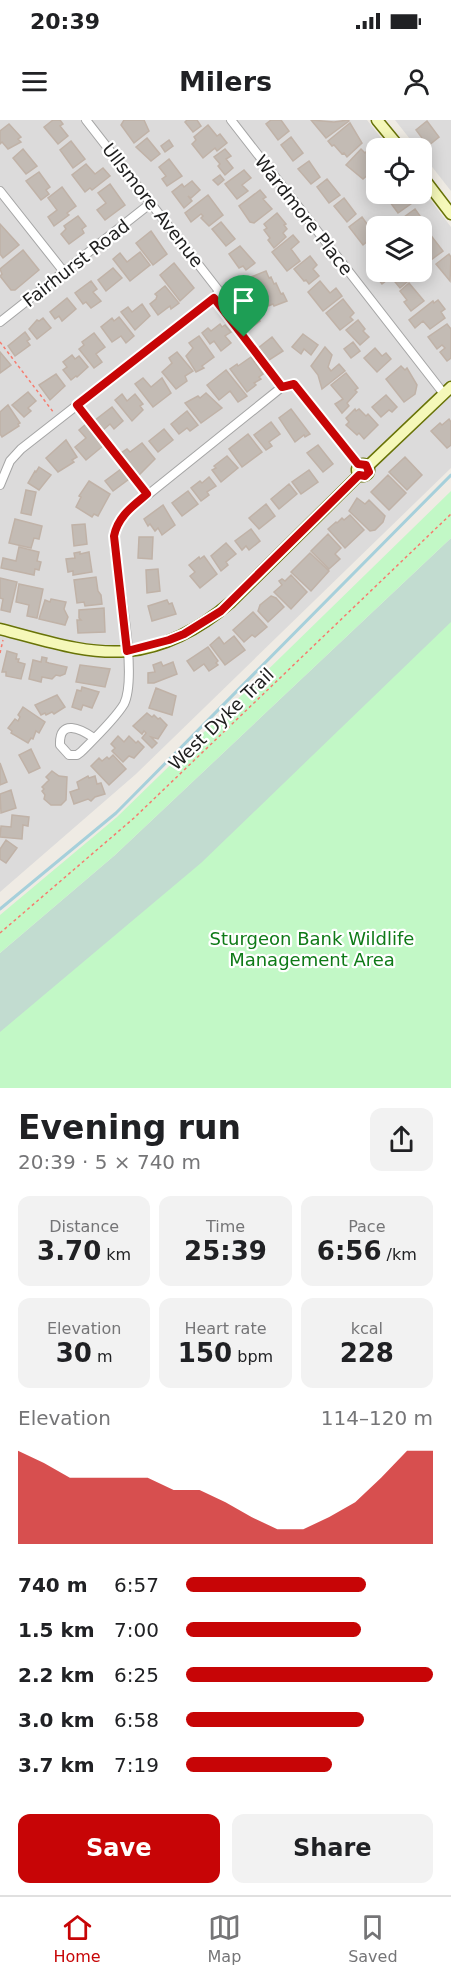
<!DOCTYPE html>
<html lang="en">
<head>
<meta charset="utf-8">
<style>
	:root { --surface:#fff; --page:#f2f2f2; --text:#202124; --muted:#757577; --line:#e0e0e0; --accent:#c70506 }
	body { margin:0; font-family:"DejaVu Sans",sans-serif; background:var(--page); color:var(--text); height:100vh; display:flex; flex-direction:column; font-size:22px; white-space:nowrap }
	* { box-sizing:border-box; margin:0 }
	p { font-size:20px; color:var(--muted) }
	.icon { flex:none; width:33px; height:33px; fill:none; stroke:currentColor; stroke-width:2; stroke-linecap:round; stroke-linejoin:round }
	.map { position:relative; height:968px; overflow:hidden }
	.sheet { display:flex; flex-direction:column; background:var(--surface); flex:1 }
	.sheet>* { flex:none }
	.fabs { position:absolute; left:366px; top:18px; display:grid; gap:12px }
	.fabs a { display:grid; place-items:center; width:66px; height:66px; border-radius:12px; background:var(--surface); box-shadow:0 3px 15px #0003; font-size:30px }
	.pin { position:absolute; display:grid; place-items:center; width:51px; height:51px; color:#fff; margin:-62px -26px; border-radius:50% 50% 50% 0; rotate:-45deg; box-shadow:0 0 6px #0007 }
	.pin .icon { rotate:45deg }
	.round { display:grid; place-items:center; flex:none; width:63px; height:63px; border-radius:12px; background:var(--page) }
	.headline { display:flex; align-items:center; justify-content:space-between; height:102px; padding:0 18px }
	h1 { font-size:33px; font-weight:800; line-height:45px }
	.metrics { display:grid; grid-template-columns:repeat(3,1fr); gap:9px; height:102px; padding:6px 18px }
	.metrics div { display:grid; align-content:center; border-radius:12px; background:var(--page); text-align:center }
	.metrics b { font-size:26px; font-weight:800 }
	.metrics small { font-size:16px; font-weight:400 }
	.metrics p { font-size:16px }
	.chart { height:168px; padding:12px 18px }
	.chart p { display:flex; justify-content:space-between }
	.chart svg { width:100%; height:108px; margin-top:6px; fill:var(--accent); opacity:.7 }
	.button { display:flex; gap:12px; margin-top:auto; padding:12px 18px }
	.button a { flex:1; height:69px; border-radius:12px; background:var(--accent); color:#fff; font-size:24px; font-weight:800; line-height:69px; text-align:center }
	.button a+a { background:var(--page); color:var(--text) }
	ul { padding:0 18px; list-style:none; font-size:20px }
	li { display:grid; grid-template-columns:96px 72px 1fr; align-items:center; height:45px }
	li i { height:15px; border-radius:8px; background:var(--accent) }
	.status { display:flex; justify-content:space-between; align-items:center; height:42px; padding:0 30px; background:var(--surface); direction:ltr }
	.status svg { height:16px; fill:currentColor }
	header { display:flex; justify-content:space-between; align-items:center; height:78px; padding:0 18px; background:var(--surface); font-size:27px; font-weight:800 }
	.tab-bar { display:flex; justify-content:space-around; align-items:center; height:84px; border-top:2px solid var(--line); background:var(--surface); font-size:16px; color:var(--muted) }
	.tab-bar a { display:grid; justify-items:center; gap:3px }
	.tab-bar .current { color:var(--accent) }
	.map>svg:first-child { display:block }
</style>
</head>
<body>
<div class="status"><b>20:39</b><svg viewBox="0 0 49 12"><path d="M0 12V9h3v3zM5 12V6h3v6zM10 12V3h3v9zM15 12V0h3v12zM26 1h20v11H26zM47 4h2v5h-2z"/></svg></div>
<header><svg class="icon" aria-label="menu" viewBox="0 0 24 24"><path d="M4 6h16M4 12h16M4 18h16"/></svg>Milers<svg class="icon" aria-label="person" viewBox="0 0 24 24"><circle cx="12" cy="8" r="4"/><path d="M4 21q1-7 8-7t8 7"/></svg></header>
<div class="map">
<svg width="451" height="968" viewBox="0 0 451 968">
	<rect width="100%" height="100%" fill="#efebe4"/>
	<path fill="#dcdbdb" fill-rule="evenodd" d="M0 0H367L389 28H376V74H422V69L451 107V348L136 654 0 772ZM376 106H422V152H376Z
		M395 0H451V71L422 34V28H417Z"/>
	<path fill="#c2dcd0" d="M451 418V968H0V833L115 735Z"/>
	<path fill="#c2f8c6" d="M451 371V418L115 735 0 833V795L117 697Z
		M451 502V968H0V912L201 743Z"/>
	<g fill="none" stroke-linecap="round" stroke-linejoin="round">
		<path stroke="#a6d0db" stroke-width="3" d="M0 789 116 693 451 355"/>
	</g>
	<path fill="#c3bbb4" stroke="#c0b2a7" stroke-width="1.5" d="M53 0H60L63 4 60 6 68 16 58 24 44 7Z
		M124 0H144L149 11 134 23 121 5Z
		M187 0H197L201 6 193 12 185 2Z
		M271 0H281L289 11 278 20 266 4Z
		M311 0 334 2 348 0 349 1 326 18Z
		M427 1 439 17 428 26 416 10Z
		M350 3 362 23 347 37 344 33 342 34 334 25 332 26 328 21Z
		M9 4 21 17 18 19 21 22 8 29 2 22 0 24V11Z
		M208 5 217 16 220 14 227 23 217 31 215 28 203 38 192 24 196 20 194 17Z
		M291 17 303 33 293 41 281 25Z
		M147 18 160 34 151 41 136 27Z
		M169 20 173 26 165 32 161 26Z
		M71 21 85 39 73 48 60 30Z
		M23 29 37 46 26 54 13 38Z
		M225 29 231 36 226 39 233 48 225 55 218 46 220 44 214 37Z
		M361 29 365 33 366 32 370 39 373 37 376 42V48L363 59 346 45Z
		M169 39 182 56 167 66 162 59 166 56 159 47Z
		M309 41 320 57 311 64 298 49Z
		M86 44 95 54 103 48 110 56 92 70 90 68 85 72 72 55Z
		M244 50 251 58 242 65 248 71 237 79 225 64Z
		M39 52 50 67 46 70 49 74 41 80 26 61Z
		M220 55 224 60 218 65 213 60Z
		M327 59 340 75 329 83 317 67Z
		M192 61 200 70 191 78 188 76 192 81 184 88 172 72 182 64 184 67Z
		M110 64 125 85 105 100 97 90 106 83 98 73Z
		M62 67 76 86 67 93 69 95 54 106 48 97 57 90 48 78Z
		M260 70 266 77 263 79 272 89 254 103 250 102 239 86Z
		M393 74H405L412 83 398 93 387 78Z
		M208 75 223 95 209 106 201 98 203 96 201 94 191 102 185 93Z
		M344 78 356 94 347 102 334 86Z
		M415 89 428 107 422 112V106H404L400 100Z
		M277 93 286 104 284 105 287 109 283 113 286 117 274 128 268 120 270 118 264 110 267 108 264 104Z
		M78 96 86 106 82 109 84 113 69 124 61 114 66 109 64 106Z
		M362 97 375 115 363 125 349 107Z
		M221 102 235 119 226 126 212 109Z
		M0 104 19 125 3 138 0 134Z
		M151 111 167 134 153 145 136 123Z
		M429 113 443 131 431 140 422 127V119Z
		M293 115 299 122 291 129 300 141 287 151 272 132Z
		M376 121V138L368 128Z
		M240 126 255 143 246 150 243 146 239 148 229 134Z
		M23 130 39 150 15 170H11L0 156 2 154 0 149Z
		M140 132 150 145 130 161 113 139 120 133 127 142Z
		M449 134 451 137 450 161 436 144Z
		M310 136 317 145 313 149 319 156 309 164 306 160 304 161 294 149Z
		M376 140V152H378L374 155 368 147Z
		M174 143 194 168 180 181 160 155Z
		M113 148 122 158 106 171 98 160Z
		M266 151 269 158 271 157 274 164 276 163 281 174 283 173 287 181 274 186 273 184 268 186 266 183 263 184 260 179 258 181 251 157Z
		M382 152H410L414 156 400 168 391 157 382 164 376 156Z
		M91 161 97 169 93 172 101 181 91 188 86 182 83 184 75 173Z
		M320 161 330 173 336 168 342 176 323 191 308 172Z
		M409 163 424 181 411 191 404 182 407 180 400 171Z
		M165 166 179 183 171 189 170 186 158 195 150 184 156 179 157 176 155 174Z
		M67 178 76 189 62 201 59 196 55 199 50 192Z
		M343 179 354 193 350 197 353 200 340 210 326 193Z
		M438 180 445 189 441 192 445 198 430 209 423 201 415 208 409 200 433 181 434 183Z
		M142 184 150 196 135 210 121 192 128 187 132 192Z
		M253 191 260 201 244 213 236 203Z
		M119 197 134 216 126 223 121 216 112 222 101 207 112 198 114 201Z
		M43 198 51 208 37 219 29 209 37 200 39 201Z
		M358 200 365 209 363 211 369 217 360 225 346 210Z
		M220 204 222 207 225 205 231 212 225 216 231 223 221 231 214 221 210 224 202 213 208 208 211 211Z
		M447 204 451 209V238L447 241 440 232 445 228 442 225 437 229 428 217Z
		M25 212 30 219 27 221 30 225 15 236 8 226Z
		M94 213 105 227 96 234 102 242 94 248 79 229 84 225 82 222Z
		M303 214 318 225 311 235 304 229 301 234 292 227Z
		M199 216 214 237 202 246 204 248 196 252 186 236 193 228 189 223Z
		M272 217 283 231 266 242 257 229Z
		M353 222 360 231 351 238 344 229Z
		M325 227 332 235 328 247 331 251 339 244 345 251 322 269 318 255 311 246Z
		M375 228 382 236 386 233 391 239 377 252 364 238Z
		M0 232 11 245 0 253Z
		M177 232 193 251 185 256 187 261 176 269 162 252 172 243 169 238Z
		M72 235 75 239 79 236 88 247 77 257 76 256 71 260 63 250 67 247 63 242Z
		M251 237 263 254 259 257 261 259 254 263 256 265 247 272 230 249 237 244 238 246Z
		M401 246 405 250 407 248 417 265 415 274 404 282 386 259Z
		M226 250 247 276 238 282 230 271 219 280 207 265Z
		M346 253 358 268 355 270 357 272 347 283 349 286 342 293 335 284 343 279 331 265Z
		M56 254 65 266 50 280 39 265Z
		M143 258 151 267 162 258 171 273 153 287 135 264Z
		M28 272 36 281 28 288 31 291 24 297 12 285Z
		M206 273 222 288 201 303 185 283 198 276 200 278Z
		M122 274 127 281 135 274 143 284 140 286 143 290 132 301 115 280Z
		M386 275 397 287 392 292 389 290 381 297 372 287Z
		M8 285 20 303 18 304 19 306 2 317 0 314V292Z
		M112 287 123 301 114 309 110 304 102 311 94 301Z
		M291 289 310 314 305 317 304 315 295 322 279 298Z
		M355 289 356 291 359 289 366 296 368 294 378 305 364 319 359 313 357 315 346 305 349 302 346 298Z
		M187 291 198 305 190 311 187 308 179 314 171 304Z
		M449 299 451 302V325L447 328 431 311 440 303 442 305Z
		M271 302 280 314 269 322 272 326 266 330 254 315Z
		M86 304 103 326 86 340 75 327 86 318 79 310Z
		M164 309 173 320 158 332 149 321Z
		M248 314 262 332 242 347 229 329Z
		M66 320 77 337 72 340 74 342 58 352 46 338Z
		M142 323 155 339 138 356 121 333 127 329 130 332Z
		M318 325 333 344 323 352 307 333Z
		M227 336 238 348 221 362 212 350 216 348 214 346Z
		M405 337 422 355 407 370 389 352Z
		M39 347 51 355 39 370 28 363 35 351 36 352Z
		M121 349 129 359 113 371 105 361Z
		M309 350 318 362 301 374 292 362Z
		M388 355 406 373 389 390 371 372Z
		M209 357 216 366 207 372 209 375 201 381 191 368 200 361 202 363Z
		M89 361 110 374 98 396 94 394 92 397 76 387 81 377 79 376Z
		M289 364 297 374 279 389 271 379Z
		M26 370 36 372 31 395 21 393Z
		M188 371 198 384 182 396 172 383Z
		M357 378 365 384 369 380 385 396 383 402 375 410 370 411 349 391Z
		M266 384 275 396 259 409 249 398Z
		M163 385 175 405 162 415 158 408 155 411 150 404 148 406 144 399Z
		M350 395 364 410 345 428 328 409 336 402 337 403 342 398 344 400Z
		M15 399 42 406 39 419 34 418 31 428 9 423Z
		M85 404 87 424 74 426 72 405Z
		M251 409 260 421 249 430 246 426 242 430 235 421Z
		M328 414 341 428 335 434 340 439 329 449 311 431Z
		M139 417H153L152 439 138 438Z
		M226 423 236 434 226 442 228 445 221 451 211 436Z
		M19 427 39 432 37 441 41 442 39 450 35 449 34 455 1 448 3 438 16 441Z
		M80 432V434L89 432 92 452 73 455V451L68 452 66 439 75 438 74 433Z
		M310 433 329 451 311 471 291 452Z
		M204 436 217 454 200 468 190 456 195 452 189 445 199 437 200 439Z
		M158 449 160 471 147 473 146 450Z
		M291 455 307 472 291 489 274 472 282 465 279 461 282 459 285 461Z
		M96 457 98 471 101 475 102 484 85 486 84 482 77 483 74 460Z
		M0 458 17 462 10 492 1 490 3 479 0 478Z
		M19 464 43 469 37 498 27 496 29 485 16 482Z
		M271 476 276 478 284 487 268 502 258 491 260 485Z
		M51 479 66 482 64 489 68 497 65 505 39 499 45 480 50 482Z
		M167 480 169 484 172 483 176 494 152 501 148 486Z
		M104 488 105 512 78 513 77 500H81L79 498V490Z
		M253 492 267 507 255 517 252 515 244 522 233 510Z
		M234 516 245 530 225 545 210 525 219 517 224 524Z
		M208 527 218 541 216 543 218 545 209 551 204 544 194 551 187 541Z
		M7 531 17 534 16 539H19L18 542 25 544 21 559 6 556V552H2Z
		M42 537 47 538 46 542 49 543 67 547 65 554 60 556 56 555 52 559 42 557 41 562 29 559 33 540 41 542Z
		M161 542 163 546 173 542 177 554 154 563H148V553L155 552 153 545Z
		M80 545 110 549 105 567 76 562Z
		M82 567 99 572 92 588 83 585 81 590 72 587 77 570 81 571Z
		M156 568 176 576 172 595 149 588Z
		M57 575 65 587 54 594 52 592 46 595 45 593 41 595 35 585Z
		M23 587 45 602 39 613 36 611 33 619 31 618 28 623 11 613 12 611 8 608 15 599 18 601 20 597 18 595Z
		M147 593 152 597 154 595 158 599 160 598 167 605 158 619 151 617 157 623 152 628 142 618 146 613 144 611 142 614 133 606Z
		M118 616 124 622 129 616 136 623 138 621 144 627 134 638 129 636 123 642 112 631 115 628 111 624Z
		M31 629 40 648 29 653 19 635Z
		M113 635 126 649 109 665 91 646 99 638 102 641 107 637 109 639Z
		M0 643 7 662 0 665Z
		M52 651 59 656 67 657 66 680 61 685H51L44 679 45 675 42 671 44 669 42 667 49 660 46 657Z
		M88 656 89 658 95 656 97 664 101 663 105 674 95 677 91 681 88 679 74 684 70 672 79 669 77 662Z
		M11 670 16 688 1 693 0 674Z
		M12 695 29 697 28 706 23 705 22 719 0 717 1 706 11 707Z
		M6 720 17 728 6 743 0 739V729Z"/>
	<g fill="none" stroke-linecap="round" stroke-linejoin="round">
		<g stroke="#a5a5a5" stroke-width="10">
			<path id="street" d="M231 0 444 274
				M0 71 64 152
				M0 202 151 83
				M0 365 10 341 21 329 214 178 219 171 86 0
				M94 618C81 609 59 598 60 625L69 635H77L81 632C94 619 115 599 124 584 138 556 118 459 114 424L116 408 124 394 282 267 294 264 360 345"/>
		</g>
		<g stroke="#687307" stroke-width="13">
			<path id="secondary" d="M377 0 400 28
				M422 56 451 94
				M357 350a6 6 0 1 1 12 0a6 6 0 1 1-12 0Z
				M368 346 451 267
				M0 509C40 519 85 535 128 531 167 527 202 507 231 482L359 355"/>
		</g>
		<path stroke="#f67b6e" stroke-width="1.5" stroke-dasharray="3 3" stroke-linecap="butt" d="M220 186 277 261
			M0 222 54 293
			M83 292 143 369
			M0 533 3 520
			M0 813 134 698 451 394"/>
		<use href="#street" stroke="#fff" stroke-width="8"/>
		<use href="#secondary" stroke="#f5f8b9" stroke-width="10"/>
	</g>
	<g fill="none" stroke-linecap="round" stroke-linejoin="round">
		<g stroke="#fff" stroke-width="12">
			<path id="route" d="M214 178 282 267 294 264 358 344 366 345 369 352 365 356 359 355 221 491 184 514 169 520 127 531 114 416C118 396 133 386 147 374L77 285Z"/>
		</g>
		<use href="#route" stroke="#c70506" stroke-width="8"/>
	</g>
	<g text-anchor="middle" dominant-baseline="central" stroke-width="4.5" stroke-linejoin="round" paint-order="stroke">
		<g font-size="18" fill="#1e1e1e" stroke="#fff">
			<text transform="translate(153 85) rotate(52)">Ullsmore Avenue</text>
			<text transform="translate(304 95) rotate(52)">Wardmore Place</text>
			<text transform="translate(76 143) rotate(-38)">Fairhurst Road</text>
			<text transform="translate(221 599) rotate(-44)">West Dyke Trail</text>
		</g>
		<g font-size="18" fill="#0e7a17" stroke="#fff">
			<text x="312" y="818">Sturgeon Bank Wildlife<tspan x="312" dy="21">Management Area</tspan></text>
		</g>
	</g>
</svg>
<div class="fabs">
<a><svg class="icon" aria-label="locate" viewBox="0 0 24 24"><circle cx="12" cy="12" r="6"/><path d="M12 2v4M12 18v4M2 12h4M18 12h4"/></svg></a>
<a><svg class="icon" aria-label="layers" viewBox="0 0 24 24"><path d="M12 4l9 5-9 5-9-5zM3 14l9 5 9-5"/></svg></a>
</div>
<div class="pin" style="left:244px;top:217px;background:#1e9e55"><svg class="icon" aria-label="arrive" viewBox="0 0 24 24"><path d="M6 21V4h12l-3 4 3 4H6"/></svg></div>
</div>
<section class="sheet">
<div class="headline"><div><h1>Evening run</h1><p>20:39 · 5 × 740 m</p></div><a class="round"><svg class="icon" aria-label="share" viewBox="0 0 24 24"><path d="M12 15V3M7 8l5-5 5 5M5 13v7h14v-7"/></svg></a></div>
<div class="metrics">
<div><p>Distance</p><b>3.70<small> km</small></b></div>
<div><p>Time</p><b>25:39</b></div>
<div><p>Pace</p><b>6:56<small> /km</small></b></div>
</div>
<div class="metrics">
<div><p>Elevation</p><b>30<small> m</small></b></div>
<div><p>Heart rate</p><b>150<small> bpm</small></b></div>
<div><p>kcal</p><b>228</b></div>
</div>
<div class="chart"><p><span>Elevation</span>114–120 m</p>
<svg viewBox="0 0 160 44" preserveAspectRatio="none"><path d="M0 44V6L10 11L20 17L30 17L40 17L50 17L60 22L70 22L80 27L90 33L100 38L110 38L120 33L130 27L140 17L150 6L160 6V44z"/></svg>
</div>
<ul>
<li><b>740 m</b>6:57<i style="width:73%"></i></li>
<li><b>1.5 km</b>7:00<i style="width:71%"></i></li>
<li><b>2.2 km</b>6:25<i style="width:100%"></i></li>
<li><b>3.0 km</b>6:58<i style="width:72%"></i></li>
<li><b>3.7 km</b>7:19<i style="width:59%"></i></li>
</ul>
<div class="button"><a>Save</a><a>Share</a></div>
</section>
<nav class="tab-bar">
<a class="current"><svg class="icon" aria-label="home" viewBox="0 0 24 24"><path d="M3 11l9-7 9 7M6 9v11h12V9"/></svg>Home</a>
<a><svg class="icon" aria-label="map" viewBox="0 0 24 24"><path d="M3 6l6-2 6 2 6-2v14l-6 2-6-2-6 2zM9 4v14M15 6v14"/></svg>Map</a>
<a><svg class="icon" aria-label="saved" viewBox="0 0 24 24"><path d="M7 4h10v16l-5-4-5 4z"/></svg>Saved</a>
</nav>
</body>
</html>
